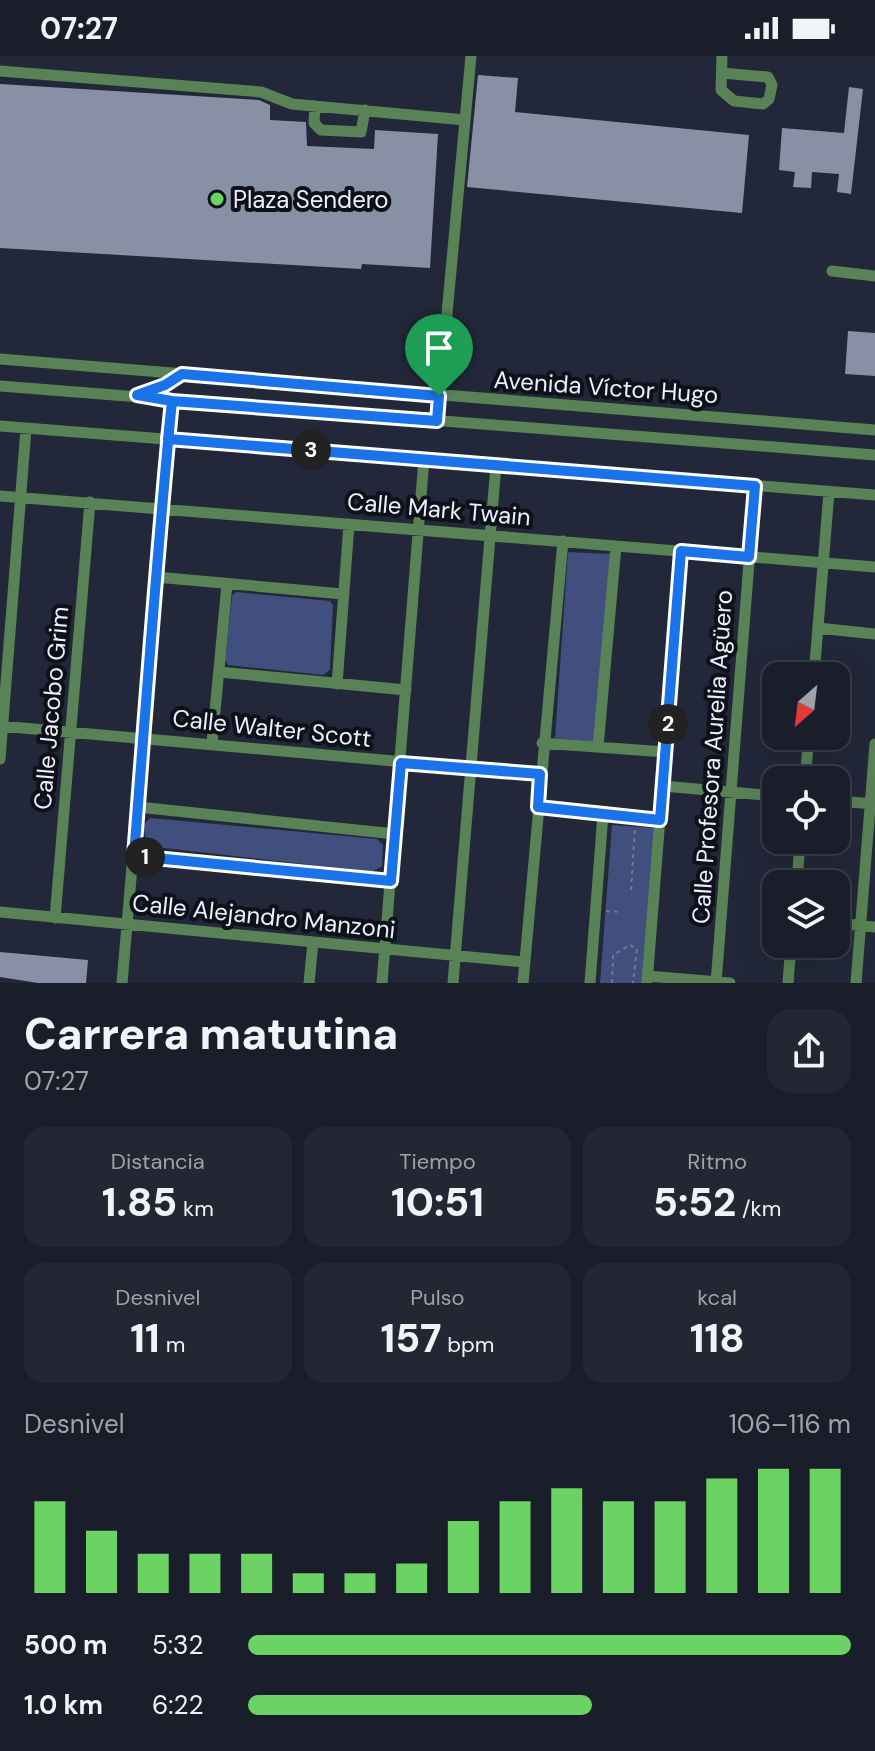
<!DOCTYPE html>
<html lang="es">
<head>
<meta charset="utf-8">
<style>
	:root { --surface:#1a1e2b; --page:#232733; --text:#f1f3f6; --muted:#9fa2a9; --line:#383c47; --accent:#6ad363 }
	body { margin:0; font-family:"DM Sans",sans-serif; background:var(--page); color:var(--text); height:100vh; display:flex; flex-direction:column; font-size:30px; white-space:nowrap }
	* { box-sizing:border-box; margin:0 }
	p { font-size:26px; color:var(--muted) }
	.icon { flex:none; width:44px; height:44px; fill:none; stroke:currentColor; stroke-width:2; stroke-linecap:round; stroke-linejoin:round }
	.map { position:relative; height:927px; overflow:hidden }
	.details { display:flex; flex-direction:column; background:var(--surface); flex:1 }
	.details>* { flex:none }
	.needle { width:52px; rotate:208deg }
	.controls { position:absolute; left:762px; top:606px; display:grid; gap:16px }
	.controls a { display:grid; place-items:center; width:88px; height:88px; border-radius:16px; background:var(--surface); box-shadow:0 8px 32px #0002,0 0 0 2px var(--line); font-size:40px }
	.pin { position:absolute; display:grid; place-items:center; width:68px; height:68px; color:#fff; margin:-82px -34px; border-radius:50% 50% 50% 0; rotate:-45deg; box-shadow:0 0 8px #0007 }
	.pin .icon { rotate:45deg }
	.km { position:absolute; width:40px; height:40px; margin:-20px; border-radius:50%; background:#222; color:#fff; font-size:22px; line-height:40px; text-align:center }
	.round { display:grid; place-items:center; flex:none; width:84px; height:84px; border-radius:24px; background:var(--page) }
	.headline { display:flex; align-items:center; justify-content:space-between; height:136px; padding:0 24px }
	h1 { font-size:44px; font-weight:800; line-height:60px }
	.metrics { display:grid; grid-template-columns:repeat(3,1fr); gap:12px; height:136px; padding:8px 24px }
	.metrics div { display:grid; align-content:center; border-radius:20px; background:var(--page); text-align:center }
	.metrics b { font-size:40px; font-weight:800 }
	.metrics small { font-size:22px; font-weight:400 }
	.metrics p { font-size:22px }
	.chart { height:224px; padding:16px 24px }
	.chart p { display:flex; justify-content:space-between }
	.chart svg { width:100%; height:144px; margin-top:8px; stroke:var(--accent); stroke-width:6 }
	ul { padding:0 24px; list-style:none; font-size:26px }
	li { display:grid; grid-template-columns:128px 96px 1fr; align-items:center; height:60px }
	li i { height:20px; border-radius:10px; background:var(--accent) }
	.status { display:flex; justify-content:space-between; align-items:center; height:56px; padding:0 40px; background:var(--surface); direction:ltr }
	.status svg { height:22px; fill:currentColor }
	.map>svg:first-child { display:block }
</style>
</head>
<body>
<div class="status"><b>07:27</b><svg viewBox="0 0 49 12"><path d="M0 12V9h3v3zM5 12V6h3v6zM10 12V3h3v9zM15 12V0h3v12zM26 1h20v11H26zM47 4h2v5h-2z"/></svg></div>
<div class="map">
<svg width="875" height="927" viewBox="0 0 875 927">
	<rect width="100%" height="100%" fill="#222839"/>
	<path fill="#404f7d" d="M568 496 610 498 596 686 555 682Z
		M236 536 330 545 333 549 330 614 323 619 228 609 225 605 232 540Z
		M150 762 377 783 383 789 382 810 372 816 147 790 143 769Z
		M612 769 656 772 642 927H600Z"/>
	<path fill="#8890a6" d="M478 19 518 22 515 56 749 79 742 157 467 131Z
		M0 28 259 44 270 49V64L306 66 307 90 374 93 375 74 438 78 430 212 362 208 361 213 0 192Z
		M849 31 863 33 851 138 837 136 839 118 812 116 811 132 793 131 795 116 779 114 782 72 844 77Z
		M848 275 875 277V320L845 318Z
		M0 896 88 904 86 927H38L0 921Z"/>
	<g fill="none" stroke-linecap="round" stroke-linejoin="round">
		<path stroke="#737887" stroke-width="2" stroke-dasharray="4 4" stroke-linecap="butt" d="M631 834 635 771
			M606 855 621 856
			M612 927 613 899 630 889 637 893 633 927"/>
		<path stroke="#598356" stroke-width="11" d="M0 15 261 36 292 48 465 64
			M722 17 768 21 772 29 769 43 763 48 734 45 721 34 722 0
			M315 50 314 67 321 74 361 76 365 54
			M832 215 875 220
			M0 303 875 374
			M0 330 875 399
			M137 339 165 329 182 318
			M437 365 471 0
			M0 370 875 439
			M0 440 875 511
			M156 521 343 538
			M818 572 875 578
			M219 616 406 634
			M814 620 829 436
			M337 628 349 468
			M0 670 540 718
			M212 687 227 528
			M542 687 665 696
			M598 691 616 490
			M0 703 26 373
			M805 724 809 680
			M663 730 776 740
			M836 745 875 748
			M138 751 395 778
			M538 751 660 764
			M134 800 391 825
			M797 828 800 784
			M0 856 524 906
			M55 862 90 446
			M836 867 875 871
			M648 920 730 927
			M122 927 172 345
			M309 927 313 886
			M382 927 424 403
			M453 927 496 409
			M523 927 563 485
			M590 927 603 758
			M647 927 681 495
			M716 927 755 430
			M788 927 791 888
			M856 927 875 688"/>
	</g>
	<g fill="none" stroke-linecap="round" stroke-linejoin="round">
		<g stroke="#fff" stroke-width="16">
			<path id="route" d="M439 340 437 365 172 345C157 496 146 648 134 800L391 825 401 707 540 718 538 751 660 764 681 495 749 501 755 430 168 383 172 345 137 339 165 329 182 318 439 340"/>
		</g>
		<use href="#route" stroke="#1a73e8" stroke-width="10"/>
	</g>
	<circle fill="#6ad363" stroke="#0e1119" stroke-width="3" cx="217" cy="143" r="8"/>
	<g text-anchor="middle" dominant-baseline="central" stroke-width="8" stroke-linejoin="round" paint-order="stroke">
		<g font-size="24" fill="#ecf0fc" stroke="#0e1119" text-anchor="start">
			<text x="233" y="143">Plaza Sendero</text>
		</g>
		<g font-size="24" fill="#ecf0fc" stroke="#0e1119">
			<text transform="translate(606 331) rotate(4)">Avenida Víctor Hugo</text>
			<text transform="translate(439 453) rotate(5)">Calle Mark Twain</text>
			<text transform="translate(51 652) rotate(-85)">Calle Jacobo Grim</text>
			<text transform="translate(272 672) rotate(6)">Calle Walter Scott</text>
			<text transform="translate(712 701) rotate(-86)">Calle Profesora Aurelia Agüero</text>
			<text transform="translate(264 860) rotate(6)">Calle Alejandro Manzoni</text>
		</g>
	</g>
</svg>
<div class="controls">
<a><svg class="needle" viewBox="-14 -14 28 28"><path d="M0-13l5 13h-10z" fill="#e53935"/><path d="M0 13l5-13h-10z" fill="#9fa2a9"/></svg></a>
<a><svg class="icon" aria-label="locate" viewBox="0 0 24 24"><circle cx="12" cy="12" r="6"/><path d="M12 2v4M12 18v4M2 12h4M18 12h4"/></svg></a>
<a><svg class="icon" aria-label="layers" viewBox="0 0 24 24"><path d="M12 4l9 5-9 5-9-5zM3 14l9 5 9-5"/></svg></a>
</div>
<div class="pin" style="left:439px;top:340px;background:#1e9e55"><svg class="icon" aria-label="arrive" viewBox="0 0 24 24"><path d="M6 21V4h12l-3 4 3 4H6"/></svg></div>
<b class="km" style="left:145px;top:801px">1</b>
<b class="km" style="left:668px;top:668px">2</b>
<b class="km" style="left:311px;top:394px">3</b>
</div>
<section class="details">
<div class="headline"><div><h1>Carrera matutina</h1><p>07:27</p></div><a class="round"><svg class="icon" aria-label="share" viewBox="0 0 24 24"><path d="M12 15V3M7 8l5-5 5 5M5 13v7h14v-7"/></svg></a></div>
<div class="metrics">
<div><p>Distancia</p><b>1.85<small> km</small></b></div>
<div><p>Tiempo</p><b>10:51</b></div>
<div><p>Ritmo</p><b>5:52<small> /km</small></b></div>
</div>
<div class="metrics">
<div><p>Desnivel</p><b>11<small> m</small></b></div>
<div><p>Pulso</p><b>157<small> bpm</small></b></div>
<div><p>kcal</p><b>118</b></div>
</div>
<div class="chart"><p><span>Desnivel</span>106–116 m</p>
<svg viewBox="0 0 160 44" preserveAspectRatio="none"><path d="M5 44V16M15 44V25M25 44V32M35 44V32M45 44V32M55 44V38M65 44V38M75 44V35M85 44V22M95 44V16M105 44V12M115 44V16M125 44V16M135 44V9M145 44V6M155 44V6"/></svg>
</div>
<ul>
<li><b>500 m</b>5:32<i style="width:100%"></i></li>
<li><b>1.0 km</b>6:22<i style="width:57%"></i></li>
</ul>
</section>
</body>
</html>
